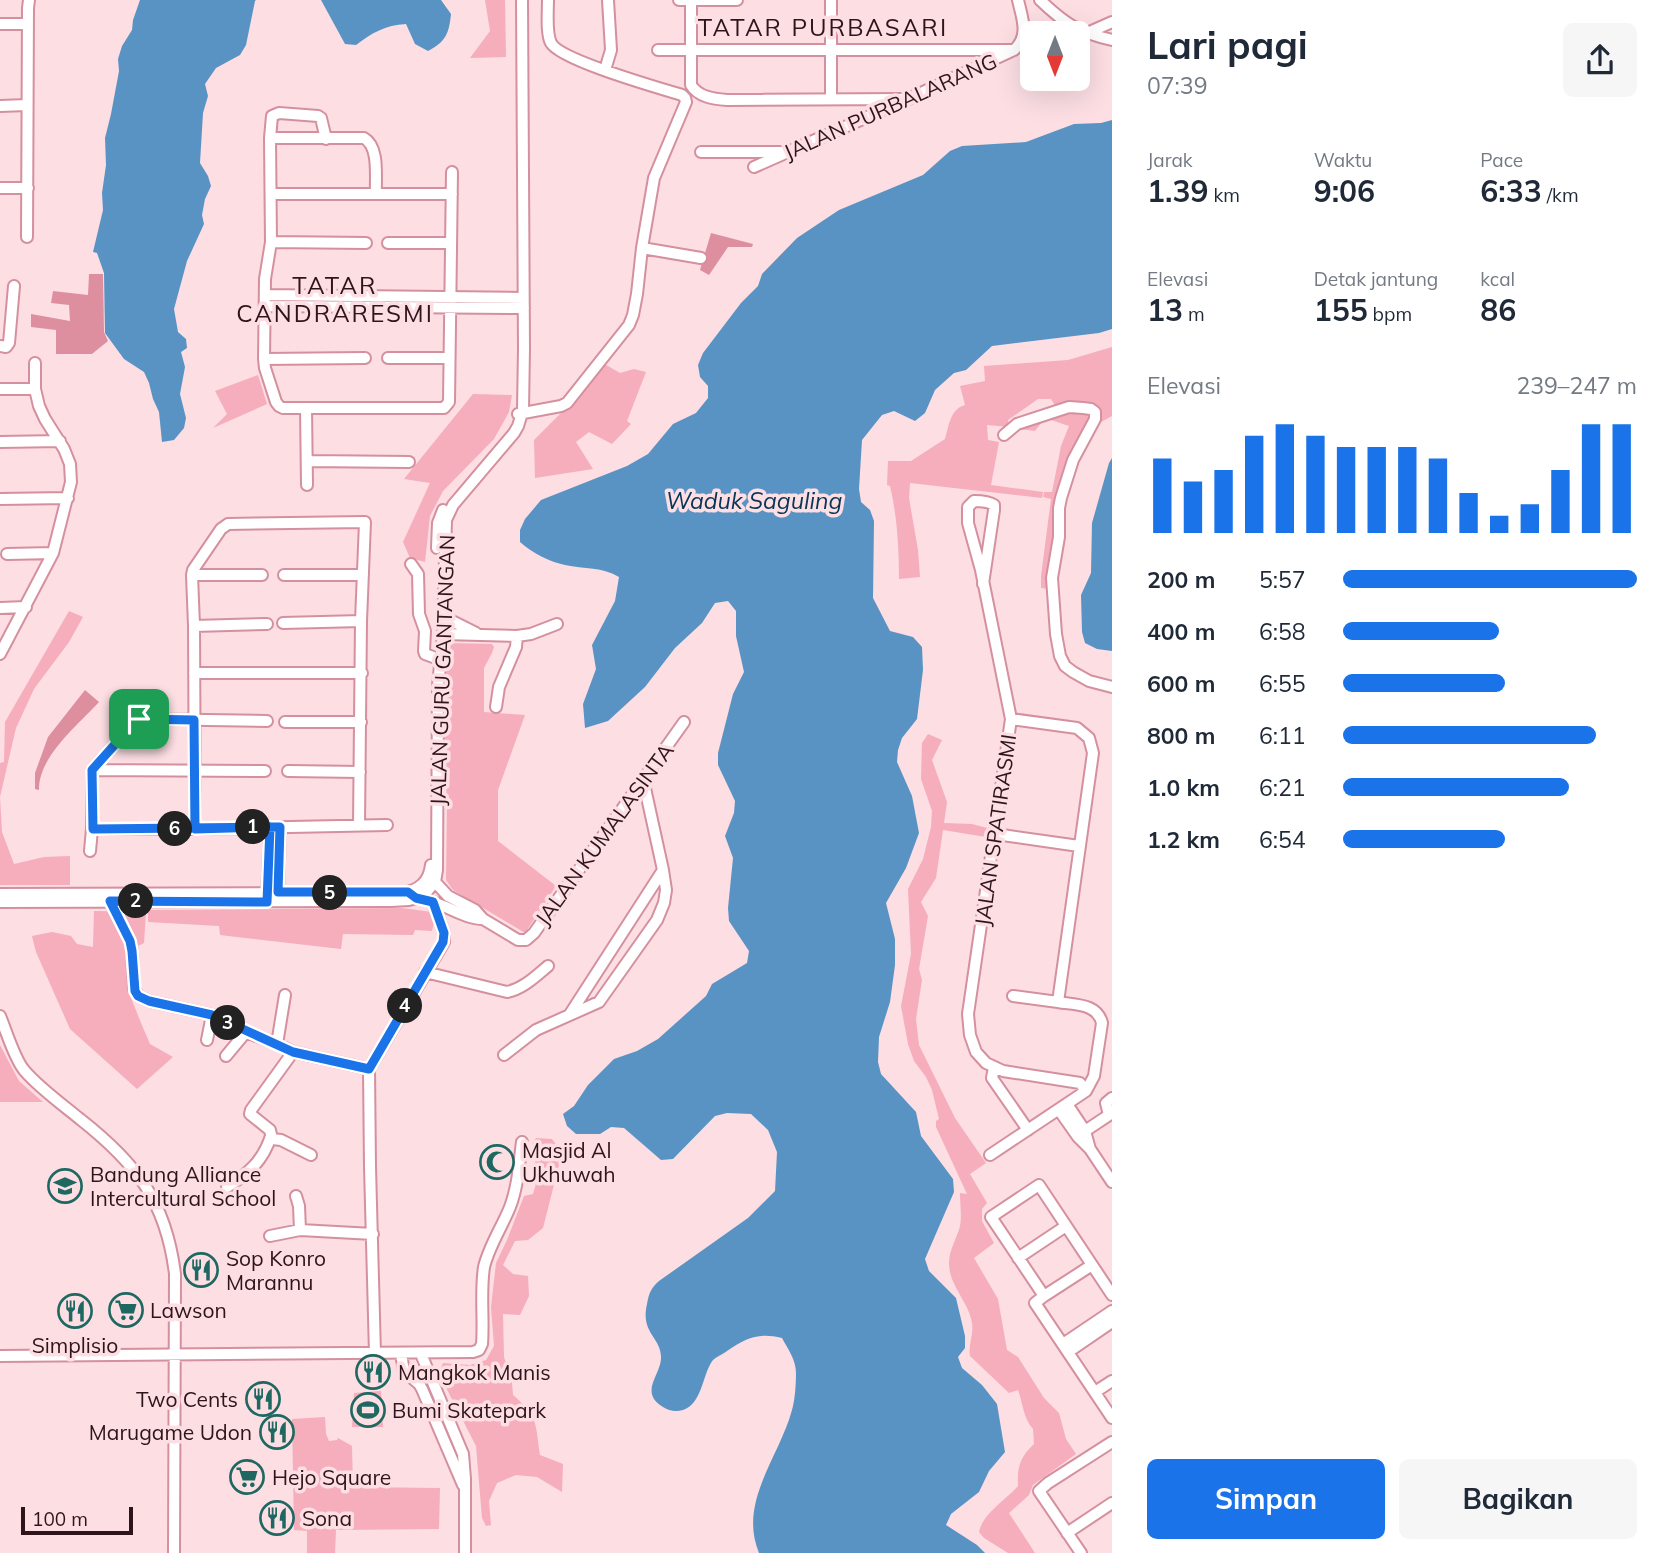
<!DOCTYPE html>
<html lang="id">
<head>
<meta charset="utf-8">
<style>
	:root { --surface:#fff; --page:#f6f6f7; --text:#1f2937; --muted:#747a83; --accent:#1a73e8 }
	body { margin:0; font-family:Mulish,sans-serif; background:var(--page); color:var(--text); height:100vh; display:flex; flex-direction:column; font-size:26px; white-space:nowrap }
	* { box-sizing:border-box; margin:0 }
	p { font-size:23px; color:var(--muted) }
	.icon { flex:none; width:38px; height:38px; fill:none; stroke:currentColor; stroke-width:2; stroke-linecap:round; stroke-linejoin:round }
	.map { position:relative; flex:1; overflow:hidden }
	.side { display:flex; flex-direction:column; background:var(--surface); width:560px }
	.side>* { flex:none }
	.needle { width:46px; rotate:180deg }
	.buttons { position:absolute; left:1020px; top:21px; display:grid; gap:14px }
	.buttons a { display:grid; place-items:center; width:70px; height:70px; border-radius:10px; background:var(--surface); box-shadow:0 7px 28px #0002; font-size:35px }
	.scale { position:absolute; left:21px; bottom:18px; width:112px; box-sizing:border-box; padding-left:7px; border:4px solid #2e141b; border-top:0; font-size:19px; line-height:24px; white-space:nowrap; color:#2e141b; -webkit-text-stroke:5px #fcdee3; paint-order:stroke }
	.pin { position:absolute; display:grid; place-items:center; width:60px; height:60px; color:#fff; margin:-30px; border-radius:14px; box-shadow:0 4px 10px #0006 }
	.km { position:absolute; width:35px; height:35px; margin:-18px; border-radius:50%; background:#222; color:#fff; font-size:19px; line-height:35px; text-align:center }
	.round { display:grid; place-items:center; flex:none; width:74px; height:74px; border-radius:10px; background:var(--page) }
	.summary { display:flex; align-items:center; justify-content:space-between; height:119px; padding:0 35px }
	h1 { font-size:38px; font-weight:700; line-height:52px }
	.stats { display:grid; grid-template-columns:repeat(3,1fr); gap:10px; height:119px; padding:7px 35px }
	.stats div { display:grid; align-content:center }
	.stats b { font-size:30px; font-weight:700 }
	.stats small { font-size:19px; font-weight:400 }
	.stats p { font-size:19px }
	.chart { height:196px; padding:14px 35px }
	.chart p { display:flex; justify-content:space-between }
	.chart svg { width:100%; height:126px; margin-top:7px; stroke:var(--accent); stroke-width:6 }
	.cta { display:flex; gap:14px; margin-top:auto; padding:14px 35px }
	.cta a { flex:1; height:80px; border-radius:10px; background:var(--accent); color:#fff; font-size:28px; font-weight:700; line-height:80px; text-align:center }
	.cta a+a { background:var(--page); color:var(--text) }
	ul { padding:0 35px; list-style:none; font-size:23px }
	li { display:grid; grid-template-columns:112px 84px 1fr; align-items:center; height:52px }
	li i { height:18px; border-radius:9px; background:var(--accent) }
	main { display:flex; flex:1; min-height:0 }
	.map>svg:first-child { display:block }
</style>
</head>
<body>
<main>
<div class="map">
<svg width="1112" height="1553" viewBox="0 0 1112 1553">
	<rect width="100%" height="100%" fill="#fcdee3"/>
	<path fill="#f6adbc" d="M485 0H505L506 57 470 58 490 31Z
		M1112 347V416L1101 422 1099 414 1056 407 1051 399H1038L1008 420 1009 427 987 425 988 440 999 442 991 485 1043 492 1042 498 910 483 909 498 918 550 920 577 899 579C899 548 897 515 890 486L887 485 888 461H911L945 439C949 426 950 409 965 405L960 386 985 381 984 366 1068 360Z
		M601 362 620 373 634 369 646 372 627 421 631 424 612 444 589 432 576 442 593 469 535 478 534 440 564 410Z
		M258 375 267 404 213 428 227 414 215 391Z
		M473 394 512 395 509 412 494 439 443 491 430 516 425 562 410 558 403 542 430 483 404 479Z
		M1070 409 1093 414 1067 465 1050 589 1041 588V576L1051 499 1043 497 1044 492H1052L1061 446 1069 426 1045 418 1035 431 1012 428Z
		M69 611 83 617 69 642 34 689 16 728 0 797 2 832 14 864 44 857 70 856V885H0V763L4 762 5 722Z
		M446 643 492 644 494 647 492 653 484 668V712L525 715 498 790V841L556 886 525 933 453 890 446 880 447 803 442 701Z
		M928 734 942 740 932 760 947 802 944 823 972 824 987 828 986 837 943 830 936 878 921 902 928 916 919 969 922 980 916 1019 919 1045 955 1118 986 1163 970 1174 987 1203 982 1209V1221L994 1243 974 1258 998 1299 1007 1350 1018 1357 1044 1398 1059 1413 1066 1439 1076 1454 1033 1485 1029 1495 1009 1513 1035 1553H1008L984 1538 979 1532C983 1513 1006 1500 1018 1486 1017 1467 1020 1457 1034 1444L1033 1429C1023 1418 1023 1403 1018 1390L1009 1393 970 1356C968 1345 974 1334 972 1323 969 1302 949 1286 949 1263 949 1250 957 1238 960 1226 962 1216 960 1204 960 1193L967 1194 936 1127V1121L939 1119 932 1090 926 1077 914 1061 908 1044 901 1006 911 954 908 889 923 859 931 827 932 811 921 779 922 743Z
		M402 908 432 912 435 918 432 931 415 930 413 935 343 934 341 949 220 935 219 926 148 922V910Z
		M94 911 146 912 144 943 126 952 127 988 141 1023 150 1044 173 1057 137 1089 70 1029 36 952 32 936 52 932 71 936 77 944 93 947Z
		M0 1045 19 1081 43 1102H0Z
		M536 1138 552 1139 562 1153 543 1228 528 1240 515 1241 503 1265 513 1274 528 1276 529 1296 520 1315 503 1314 504 1357 512 1383 513 1395C539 1418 535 1423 540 1455L563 1464 562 1492 537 1477 516 1475 497 1483 489 1501 491 1525 486 1526 482 1518 476 1446 439 1374 443 1363 470 1365 486 1360 494 1346 491 1307 496 1263 507 1240 524 1196 533 1194 538 1177 532 1144Z
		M381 1391 383 1427H352L354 1393Z
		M325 1417 326 1434 329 1441 337 1440 338 1438 352 1446 353 1487 440 1488 439 1529 336 1530 335 1553H307V1531L294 1530 292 1419Z"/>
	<path fill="#dd8fa0" d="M711 233 753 244 752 247H728L709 275 700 270Z
		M89 274H103L104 332 108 341 92 354H56V330L31 327V314L70 321 69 305 51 303 53 291 88 295Z
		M85 690 99 702C78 725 38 757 39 790L35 789V773L48 737Z"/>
	<path fill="#5893c4" d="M140 0H256L255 1 246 45 240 55 216 68 205 84 208 96 203 113 200 163 208 176 211 186 205 199 202 215 204 224 187 261 174 309 178 332 186 339 187 348 181 352 185 367 180 394 186 418 184 428 174 440 162 442 159 412 153 399 149 383 144 372 124 359 105 333 104 273 97 253 93 252 103 210 102 193 106 165 105 138 111 114 119 71 118 59 122 46 132 30 133 20Z
		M321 0H441L451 14C449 33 446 42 428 51L415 44 406 24C385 25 372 33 356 45L345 44Z
		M1112 120V329L1099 333 992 346 966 370 954 373 935 390 925 413 915 421 894 411 882 415 862 440 859 489 861 502 870 510 874 521 873 598 890 631 913 637 922 647 923 670 917 719 902 738 898 750 897 762 912 796 919 833 906 868 886 903 895 939V965L890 1002 879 1037 878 1062 881 1074 916 1112 921 1136 953 1179 954 1192 925 1259 929 1271 956 1298 965 1336V1348L958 1357 962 1368 982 1385 997 1404 1005 1452 989 1471 979 1492 951 1514 946 1525 977 1545 985 1553H759C738 1502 779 1458 792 1410 795 1400 796 1384 796 1373 796 1360 788 1349 782 1338 759 1332 746 1338 727 1351 723 1354 716 1357 713 1360 702 1374 703 1403 683 1410 676 1412 669 1411 663 1407 639 1392 660 1376 661 1359 662 1337 640 1334 647 1304 649 1293 651 1288 659 1281L748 1218 775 1191 777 1152 768 1130 751 1114 727 1113 715 1116 673 1159 661 1160 624 1128 611 1127 600 1134H576L567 1126 563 1114 574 1106 588 1085 614 1059 637 1051 658 1039 706 996 712 984 747 963 749 951 729 921 728 908 733 858 725 836 734 813 735 801 718 765V753L733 694 744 672 736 636V611L728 601 715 603 702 623 675 648 645 687 608 721 585 728 583 704 596 669 592 645 615 601 619 577C603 567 584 569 565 565 550 562 532 553 520 542V530L525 519 541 500 627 466 648 454 673 424 696 413 708 398V386L700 377 698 365 703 353 741 303 758 286 762 274 797 238 839 210 923 175 950 151 962 146 1026 142 1074 124 1101 123Z
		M1112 458V651L1097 649 1085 643 1082 632 1081 595 1091 573 1092 523 1109 463Z"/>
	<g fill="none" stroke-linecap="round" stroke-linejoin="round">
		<g stroke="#d5909f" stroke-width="14">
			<path id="minor" d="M679 0H737
				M691 0V85C698 97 714 99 727 100L903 99
				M831 0V99
				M1040 0C1066 25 1078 32 1112 40
				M0 24H28
				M1085 34 1112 22
				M658 50H1014
				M605 70 611 50 608 0
				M0 106 27 105
				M270 138H364C380 147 375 178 376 194
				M326 139 321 118 318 116 279 113 272 116 270 138 271 242 265 279 264 359 265 368 276 402 279 406 283 408H444L449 402 452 172
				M701 152H781
				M754 167 908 99 1014 50C1030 36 1022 18 1018 0
				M0 188H28
				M271 194H452
				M27 237 28 8 29 0
				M271 242 366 243
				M388 243H451
				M642 248 701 258
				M265 295 523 298
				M265 306 524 308
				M0 346 6 347 9 343 14 286
				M388 358H449
				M264 359 365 358
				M0 389H35
				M306 408 307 485
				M518 414 561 406 567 403 629 325 633 315 637 294 642 248 654 178 686 102 685 98 682 95C659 88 560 60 551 43 546 34 548 11 548 0
				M1004 435 1017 424 1069 407 1083 408 1091 409 1095 412V419L1073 460 1061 498 1059 508V537L1052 578 1056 634 1060 656 1065 666 1073 672 1089 681 1112 687
				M0 442 60 441
				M307 461 409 462
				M0 499 68 498
				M437 548 438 523 443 510
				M7 554 53 553
				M411 564 418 574 419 614 425 631 424 651 425 654 433 657
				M192 575H262
				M284 575H363
				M983 584 994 510V505C988 501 980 501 974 501L968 507V523L981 570 1011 719 968 1014 970 1035 976 1052 986 1063 1003 1071 1080 1083 1086 1091
				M0 608 26 607
				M444 617 476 633
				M283 623 361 621
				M194 626 267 624
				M443 634 517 636 531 634 557 624
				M0 654 53 553 71 482 70 464 64 449 45 419 39 406 35 389V363
				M194 673H362
				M496 707 499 687 516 647 517 636
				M285 722H361
				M92 770 265 771
				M288 771 360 772
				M92 829H195L387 825
				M195 829 194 626 192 575 193 570 221 529 228 524 365 522 361 621 359 825
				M995 834 1079 846
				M90 851 92 829V770L136 721 142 719 267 721
				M430 880 435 882 448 896 475 910 483 919 518 940H526L534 933 684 722
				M0 894 403 893C419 890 429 882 431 865
				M278 897 280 827
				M267 899 270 827
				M110 901 130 941 132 951 134 988 138 996 149 1001 212 1015 246 1032 277 1044 293 1052 369 1069 370 1167 375 1354
				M430 901C448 906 465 919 483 919
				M0 902 391 901 409 900 423 896 435 882 437 870 438 686 443 634 446 520 453 505 514 433 518 426 523 410 524 348 522 0
				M425 972 507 992C523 989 536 976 548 966
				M1013 996 1058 1002
				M570 1014 663 870
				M0 1016C6 1030 14 1058 24 1070 38 1087 63 1105 80 1119 136 1163 166 1201 175 1274L174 1553
				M207 1040 212 1015
				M277 1044 285 995
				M293 1052 251 1110 250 1114 270 1130 272 1139 281 1140 311 1155
				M504 1055 536 1030 599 1002 657 920 664 903 666 890 663 870 643 779
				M226 1056 246 1032
				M994 1067 992 1078 1028 1130
				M369 1069 444 942V933L433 902
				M1067 1104 1085 1131 1090 1149
				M1059 1110 1078 1137 1090 1149 1112 1182
				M1085 1131 1109 1115 1106 1103 1112 1098
				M990 1155 1086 1091 1094 1076 1102 1023C1097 1003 1075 1005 1058 1002L1093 753 1089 738 1077 728 1011 719
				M227 1187C248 1174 263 1161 271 1136
				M296 1196 299 1206 300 1230
				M270 1236 300 1230 373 1234
				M1018 1258 1066 1226
				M1112 1295 1039 1185 991 1217 1044 1296 1035 1303 1112 1418
				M1044 1296 1092 1265
				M1063 1344 1112 1311
				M1068 1352 1112 1322
				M401 1354 404 1371 419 1384 422 1389 463 1485
				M421 1354 463 1454 465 1479V1553
				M0 1356 473 1352 479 1350 482 1344C484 1319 480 1293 484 1267 489 1246 502 1227 510 1207 518 1186 519 1164 522 1142
				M1095 1392 1112 1381
				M1067 1533 1112 1503
				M1081 1553 1039 1491 1048 1483 1112 1442"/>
		</g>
		<use href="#minor" stroke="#fff" stroke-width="10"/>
	</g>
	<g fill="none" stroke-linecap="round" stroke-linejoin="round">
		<g stroke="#fff" stroke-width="14">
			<path id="route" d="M139 719 194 720 195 829 270 827 267 902 110 901 130 941 132 951 135 991 138 996 149 1001 212 1015 293 1052 369 1069 443 942 444 933 433 902 416 898 408 892H278L280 827H275L93 829 92 770 136 721 139 719"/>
		</g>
		<use href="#route" stroke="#1a73e8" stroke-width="9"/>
	</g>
	<defs>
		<g id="mosque-ring" transform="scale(1.75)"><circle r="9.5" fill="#fcdee3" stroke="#1e6861" stroke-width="1.5"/><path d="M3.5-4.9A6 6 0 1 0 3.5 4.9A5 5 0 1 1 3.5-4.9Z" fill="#1e6861"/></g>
		<g id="school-ring" transform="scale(1.75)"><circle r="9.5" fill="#fcdee3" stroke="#1e6861" stroke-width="1.5"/><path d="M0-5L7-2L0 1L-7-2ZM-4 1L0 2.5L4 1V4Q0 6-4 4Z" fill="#1e6861"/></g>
		<g id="restaurant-ring" transform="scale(1.75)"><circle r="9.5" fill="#fcdee3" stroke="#1e6861" stroke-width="1.5"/><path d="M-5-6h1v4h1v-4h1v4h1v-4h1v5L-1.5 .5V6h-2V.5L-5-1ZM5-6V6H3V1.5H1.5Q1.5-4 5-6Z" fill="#1e6861"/></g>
		<g id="supermarket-ring" transform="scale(1.75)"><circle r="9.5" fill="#fcdee3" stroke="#1e6861" stroke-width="1.5"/><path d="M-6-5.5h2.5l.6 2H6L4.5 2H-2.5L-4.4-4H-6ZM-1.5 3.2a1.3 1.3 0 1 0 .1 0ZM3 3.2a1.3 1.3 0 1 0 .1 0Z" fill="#1e6861"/></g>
		<g id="stadium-ring" transform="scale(1.75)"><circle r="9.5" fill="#fcdee3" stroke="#1e6861" stroke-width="1.5"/><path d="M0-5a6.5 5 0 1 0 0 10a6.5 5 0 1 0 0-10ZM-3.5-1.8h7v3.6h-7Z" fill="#1e6861"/></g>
	</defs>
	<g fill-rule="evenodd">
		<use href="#mosque-ring" x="497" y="1162"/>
		<use href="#school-ring" x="65" y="1186"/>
		<use href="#restaurant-ring" x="201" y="1270"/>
		<use href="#supermarket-ring" x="126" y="1310"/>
		<use href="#restaurant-ring" x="75" y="1311"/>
		<use href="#restaurant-ring" x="373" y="1372"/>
		<use href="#restaurant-ring" x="263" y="1399"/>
		<use href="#stadium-ring" x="368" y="1410"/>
		<use href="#restaurant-ring" x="277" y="1432"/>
		<use href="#supermarket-ring" x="247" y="1477"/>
		<use href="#restaurant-ring" x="277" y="1518"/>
	</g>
	<g text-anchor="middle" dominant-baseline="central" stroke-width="7" stroke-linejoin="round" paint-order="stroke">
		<g font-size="21" fill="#2e141b" stroke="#fcdee3">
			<text transform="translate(890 106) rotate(-24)">JALAN PURBALARANG</text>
			<text transform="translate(442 670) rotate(-88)">JALAN GURU GANTANGAN</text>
			<text transform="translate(995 830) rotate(-82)">JALAN SPATIRASMI</text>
			<text transform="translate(604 834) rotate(-54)">JALAN KUMALASINTA</text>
		</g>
		<g font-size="21" fill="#2e141b" stroke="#fcdee3" text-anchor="start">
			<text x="522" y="1150">Masjid Al<tspan x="522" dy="24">Ukhuwah</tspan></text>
			<text x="90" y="1174">Bandung Alliance<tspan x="90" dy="24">Intercultural School</tspan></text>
			<text x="226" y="1258">Sop Konro<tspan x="226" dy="24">Marannu</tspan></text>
			<text x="150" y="1310">Lawson</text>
			<text x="75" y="1345" text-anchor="middle">Simplisio</text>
			<text x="398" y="1372">Mangkok Manis</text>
			<text x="238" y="1399" text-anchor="end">Two Cents</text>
			<text x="392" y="1410">Bumi Skatepark</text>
			<text x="252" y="1432" text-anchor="end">Marugame Udon</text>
			<text x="272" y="1477">Hejo Square</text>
			<text x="302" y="1518">Sona</text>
		</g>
		<g font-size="23" font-style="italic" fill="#063557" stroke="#fcdee3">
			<text x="754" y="500">Waduk Saguling</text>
		</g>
		<g font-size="24" letter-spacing="2" fill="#2e141b" stroke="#fcdee3">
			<text x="823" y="27">TATAR PURBASARI</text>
			<text x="335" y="285">TATAR<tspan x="335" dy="28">CANDRARESMI</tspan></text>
		</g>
	</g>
</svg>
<div class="buttons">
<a><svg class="needle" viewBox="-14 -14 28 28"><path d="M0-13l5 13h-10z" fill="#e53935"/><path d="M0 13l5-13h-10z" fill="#747a83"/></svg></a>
</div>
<div class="scale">100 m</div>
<div class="pin" style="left:139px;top:719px;background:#1e9e55"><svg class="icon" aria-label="arrive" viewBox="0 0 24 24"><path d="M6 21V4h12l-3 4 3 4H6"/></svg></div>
<b class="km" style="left:253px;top:827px">1</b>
<b class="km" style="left:136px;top:901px">2</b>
<b class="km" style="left:228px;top:1023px">3</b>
<b class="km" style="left:405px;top:1006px">4</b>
<b class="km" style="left:330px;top:893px">5</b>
<b class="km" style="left:175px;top:829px">6</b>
</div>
<section class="side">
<div class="summary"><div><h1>Lari pagi</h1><p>07:39</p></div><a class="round"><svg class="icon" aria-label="share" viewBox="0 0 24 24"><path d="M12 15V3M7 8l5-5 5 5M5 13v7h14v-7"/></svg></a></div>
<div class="stats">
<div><p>Jarak</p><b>1.39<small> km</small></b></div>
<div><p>Waktu</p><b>9:06</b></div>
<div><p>Pace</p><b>6:33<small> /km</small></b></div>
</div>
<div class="stats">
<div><p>Elevasi</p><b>13<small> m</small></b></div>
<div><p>Detak jantung</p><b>155<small> bpm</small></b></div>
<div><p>kcal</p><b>86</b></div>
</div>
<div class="chart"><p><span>Elevasi</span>239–247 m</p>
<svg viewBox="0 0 160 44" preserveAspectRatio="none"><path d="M5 44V18M15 44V26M25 44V22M35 44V10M45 44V6M55 44V10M65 44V14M75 44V14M85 44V14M95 44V18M105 44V30M115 44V38M125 44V34M135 44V22M145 44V6M155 44V6"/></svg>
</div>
<ul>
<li><b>200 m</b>5:57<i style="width:100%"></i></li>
<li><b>400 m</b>6:58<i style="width:53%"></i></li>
<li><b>600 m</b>6:55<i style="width:55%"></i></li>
<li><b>800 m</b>6:11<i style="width:86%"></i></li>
<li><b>1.0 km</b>6:21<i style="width:77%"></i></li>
<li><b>1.2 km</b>6:54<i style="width:55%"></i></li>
</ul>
<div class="cta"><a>Simpan</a><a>Bagikan</a></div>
</section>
</main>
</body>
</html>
